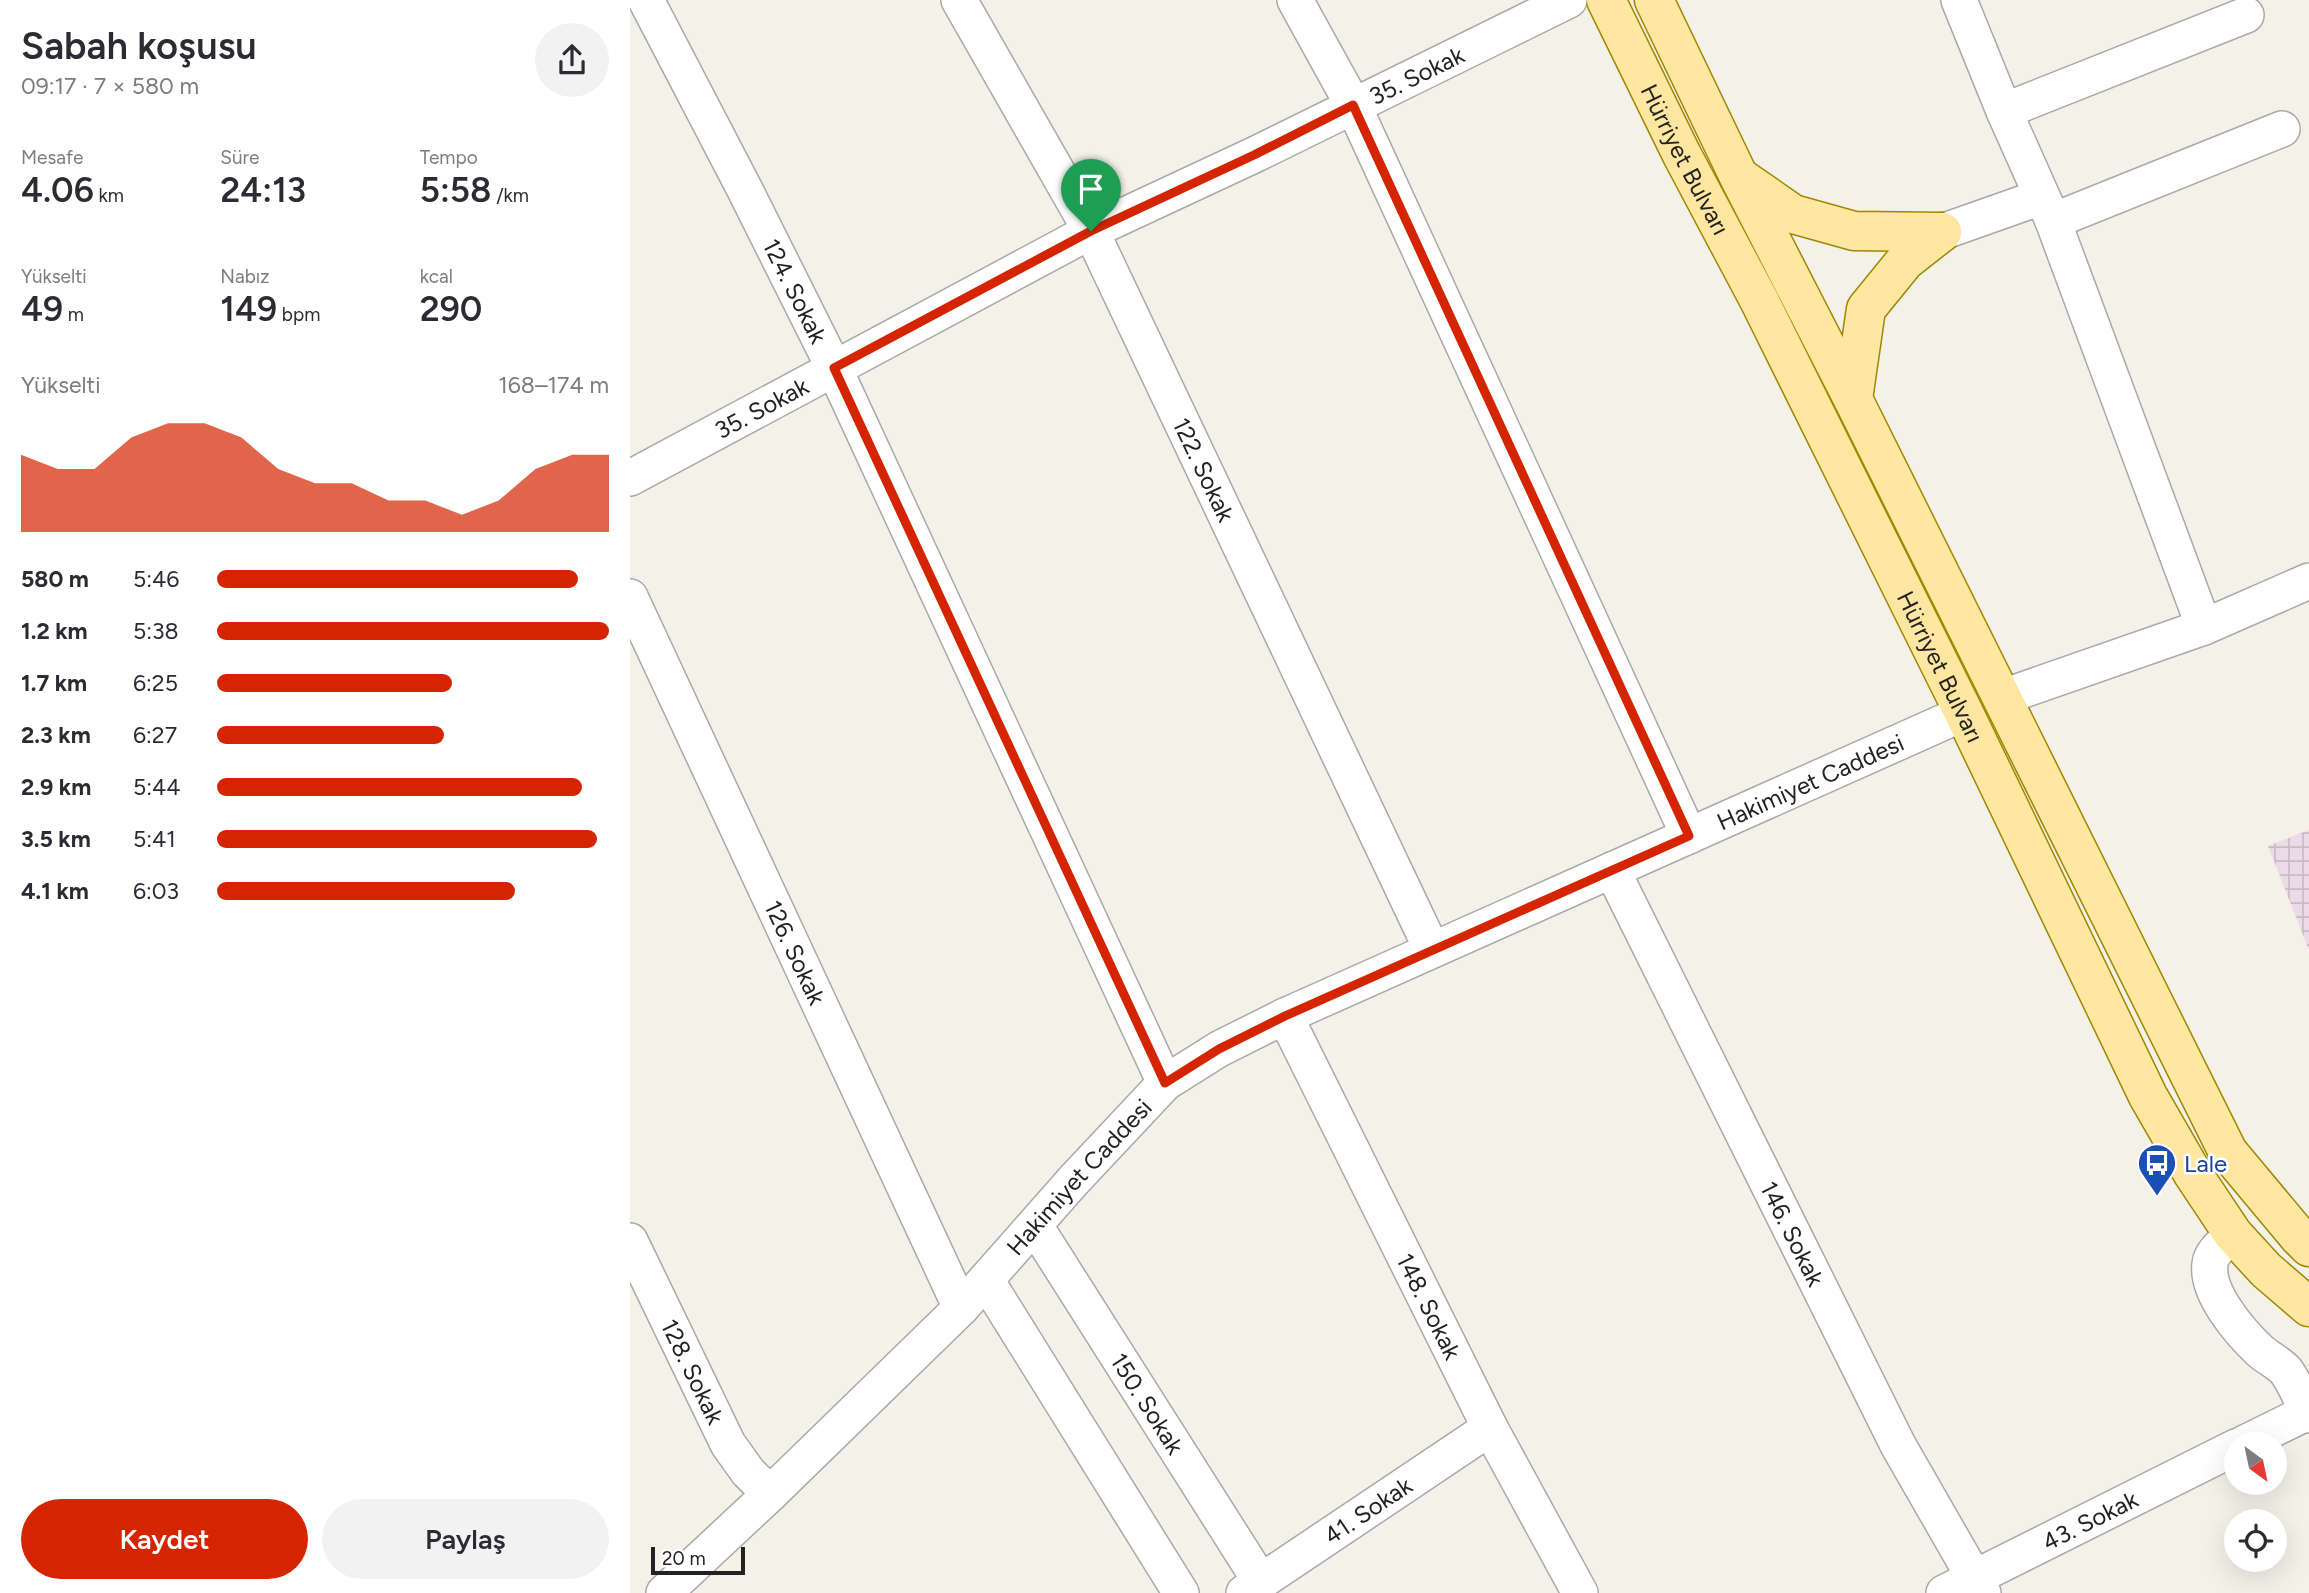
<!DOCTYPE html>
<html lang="tr">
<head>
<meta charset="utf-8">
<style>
	:root { --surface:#fff; --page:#f2f2f3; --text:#2b2b33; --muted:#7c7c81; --accent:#d42500 }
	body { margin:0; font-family:Figtree,sans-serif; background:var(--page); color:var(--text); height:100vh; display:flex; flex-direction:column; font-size:26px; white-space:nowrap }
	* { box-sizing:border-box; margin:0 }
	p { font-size:23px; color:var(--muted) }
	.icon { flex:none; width:38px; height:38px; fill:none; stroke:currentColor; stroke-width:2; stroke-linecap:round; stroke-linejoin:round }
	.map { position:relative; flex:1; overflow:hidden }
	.sheet { display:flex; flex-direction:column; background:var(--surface); width:630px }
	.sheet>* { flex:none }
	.needle { width:46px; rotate:147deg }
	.controls { position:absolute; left:1594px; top:1432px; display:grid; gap:14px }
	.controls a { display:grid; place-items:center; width:63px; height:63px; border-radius:50%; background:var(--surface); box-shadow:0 7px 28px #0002; font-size:35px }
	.scale { position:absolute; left:21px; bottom:18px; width:94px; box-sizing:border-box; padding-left:7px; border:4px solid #222; border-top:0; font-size:19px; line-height:24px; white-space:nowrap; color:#222; -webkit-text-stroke:5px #fff; paint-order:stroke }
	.pin { position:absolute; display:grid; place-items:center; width:60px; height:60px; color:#fff; margin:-72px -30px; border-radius:50% 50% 50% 0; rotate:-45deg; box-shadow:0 0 7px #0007 }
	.pin .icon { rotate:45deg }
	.round { display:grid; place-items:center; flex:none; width:74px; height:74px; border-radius:37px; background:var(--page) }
	.overview { display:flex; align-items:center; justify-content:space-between; height:119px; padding:0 21px }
	h1 { font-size:38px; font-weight:600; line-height:52px }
	.stats { display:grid; grid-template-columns:repeat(3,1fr); gap:10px; height:119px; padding:7px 21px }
	.stats div { display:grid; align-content:center }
	.stats b { font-size:35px; font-weight:600 }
	.stats small { font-size:19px; font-weight:400 }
	.stats p { font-size:19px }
	.chart { height:196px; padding:14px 21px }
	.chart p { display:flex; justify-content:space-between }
	.chart svg { width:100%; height:126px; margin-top:7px; fill:var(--accent); opacity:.7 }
	.action { display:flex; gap:14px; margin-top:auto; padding:14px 21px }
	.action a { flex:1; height:80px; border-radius:42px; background:var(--accent); color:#fff; font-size:28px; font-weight:600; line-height:80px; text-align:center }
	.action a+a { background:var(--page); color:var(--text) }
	ul { padding:0 21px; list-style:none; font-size:23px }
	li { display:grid; grid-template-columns:112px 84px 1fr; align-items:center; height:52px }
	li i { height:18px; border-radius:9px; background:var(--accent) }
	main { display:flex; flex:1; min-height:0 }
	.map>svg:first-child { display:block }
</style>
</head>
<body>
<main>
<section class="sheet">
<div class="overview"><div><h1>Sabah koşusu</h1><p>09:17 · 7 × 580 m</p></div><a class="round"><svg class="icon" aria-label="share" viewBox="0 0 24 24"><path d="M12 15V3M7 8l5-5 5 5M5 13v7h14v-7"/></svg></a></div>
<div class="stats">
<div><p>Mesafe</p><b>4.06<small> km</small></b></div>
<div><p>Süre</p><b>24:13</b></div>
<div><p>Tempo</p><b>5:58<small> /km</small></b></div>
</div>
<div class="stats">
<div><p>Yükselti</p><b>49<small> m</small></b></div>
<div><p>Nabız</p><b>149<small> bpm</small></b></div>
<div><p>kcal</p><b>290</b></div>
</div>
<div class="chart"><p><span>Yükselti</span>168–174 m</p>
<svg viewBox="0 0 160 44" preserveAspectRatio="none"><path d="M0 44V17L10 22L20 22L30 11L40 6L50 6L60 11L70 22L80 27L90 27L100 33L110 33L120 38L130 33L140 22L150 17L160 17V44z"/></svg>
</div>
<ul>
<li><b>580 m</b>5:46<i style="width:92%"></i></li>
<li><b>1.2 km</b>5:38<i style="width:100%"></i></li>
<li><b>1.7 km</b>6:25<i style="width:60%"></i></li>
<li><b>2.3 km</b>6:27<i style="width:58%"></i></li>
<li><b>2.9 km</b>5:44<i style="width:93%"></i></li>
<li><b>3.5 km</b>5:41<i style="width:97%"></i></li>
<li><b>4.1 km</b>6:03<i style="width:76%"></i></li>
</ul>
<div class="action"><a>Kaydet</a><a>Paylaş</a></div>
</section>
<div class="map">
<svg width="1679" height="1593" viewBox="0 0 1679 1593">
	<defs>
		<pattern id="industrial-grid" width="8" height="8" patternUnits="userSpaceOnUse" patternTransform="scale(1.75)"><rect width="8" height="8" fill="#ecdae6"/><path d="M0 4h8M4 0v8" fill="none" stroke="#cabbc5"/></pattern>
	</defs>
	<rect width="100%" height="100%" fill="#f3f1e8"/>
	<path fill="url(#industrial-grid)" d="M1679 830V950L1638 846Z"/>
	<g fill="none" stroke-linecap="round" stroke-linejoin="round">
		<g stroke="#a9a9a9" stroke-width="38">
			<g id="minor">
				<path id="s1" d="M16 0 114 188 204 368 535 1083"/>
				<path id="s2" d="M329 0 461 231 802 950"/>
				<path d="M665 0 723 105 1059 836"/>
				<path d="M1329 0 1374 111 1423 221 1574 627"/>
				<path d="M1374 111 1616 15"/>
				<path d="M1423 221 1652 129"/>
				<path d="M1312 232 1411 197"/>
				<path id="s3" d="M0 478 461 231 624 155 939 0"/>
				<path id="s4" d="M0 597 331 1308"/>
				<path d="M1373 697 1574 627 1679 581"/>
				<path id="s5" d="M982 870 1268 1445 1353 1593"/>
				<path id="s6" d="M655 1016 860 1428 950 1593"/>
				<path id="s7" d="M405 1226 631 1582"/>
				<path d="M1603 1234C1595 1242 1581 1252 1580 1264 1576 1293 1610 1332 1630 1351 1638 1358 1649 1363 1656 1371 1665 1383 1672 1401 1679 1415"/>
				<path id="s8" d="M0 1241 98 1444 118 1472 140 1494"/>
				<path d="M356 1280 551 1593"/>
				<path d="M1613 1444 1678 1412"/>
				<path id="s9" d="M34 1593 140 1494 331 1308 443 1181 535 1083 589 1049 655 1016 1334 713"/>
				<path id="s10" d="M614 1593 860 1428"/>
				<path id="s11" d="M1314 1593 1606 1447"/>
			</g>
		</g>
		<g stroke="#a08700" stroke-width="41">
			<g id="major">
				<path id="s12" d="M976 0 1052 155 1129 300 1334 713 1518 1096 1563 1174 1603 1234 1636 1270 1679 1307"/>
				<path d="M1024 0 1109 177 1223 399 1598 1152 1669 1237 1679 1247"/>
				<path d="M1114 180 1163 214 1224 231 1312 232"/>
				<path d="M1223 399 1236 309 1275 261 1312 232"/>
			</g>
		</g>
		<use href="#minor" stroke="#fff" stroke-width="35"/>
		<use href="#major" stroke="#ffe7a1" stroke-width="38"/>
	</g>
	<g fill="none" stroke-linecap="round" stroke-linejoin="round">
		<g stroke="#fff" stroke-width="14">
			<path id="route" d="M723 105 1059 836 655 1016 589 1049 535 1083 204 368 461 231 624 155Z"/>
		</g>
		<use href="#route" stroke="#d42500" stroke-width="9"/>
	</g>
	<defs>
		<g id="bus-pin" transform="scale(2.0125)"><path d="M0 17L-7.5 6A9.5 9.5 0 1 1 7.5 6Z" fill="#1a4fb4" stroke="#fff"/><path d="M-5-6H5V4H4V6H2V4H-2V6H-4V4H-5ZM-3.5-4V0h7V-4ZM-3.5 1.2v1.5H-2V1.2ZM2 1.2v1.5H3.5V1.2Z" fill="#fff"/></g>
	</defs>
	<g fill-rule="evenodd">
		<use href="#bus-pin" x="1527" y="1163"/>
	</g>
	<g text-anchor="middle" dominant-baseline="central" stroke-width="5" stroke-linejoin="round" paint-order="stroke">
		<g font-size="24" fill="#222" stroke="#fff">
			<text stroke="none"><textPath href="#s3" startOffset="884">35. Sokak</textPath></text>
			<text stroke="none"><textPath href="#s12" startOffset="178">Hürriyet Bulvarı</textPath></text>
			<text stroke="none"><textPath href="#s1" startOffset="327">124. Sokak</textPath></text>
			<text stroke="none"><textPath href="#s3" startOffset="149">35. Sokak</textPath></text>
			<text stroke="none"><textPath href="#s2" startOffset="530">122. Sokak</textPath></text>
			<text stroke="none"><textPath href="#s12" startOffset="746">Hürriyet Bulvarı</textPath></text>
			<text stroke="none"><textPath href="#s9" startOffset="1428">Hakimiyet Caddesi</textPath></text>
			<text stroke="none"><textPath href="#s4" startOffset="392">126. Sokak</textPath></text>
			<text stroke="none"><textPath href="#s9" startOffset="588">Hakimiyet Caddesi</textPath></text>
			<text stroke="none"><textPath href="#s5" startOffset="406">146. Sokak</textPath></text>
			<text stroke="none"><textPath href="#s6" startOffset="324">148. Sokak</textPath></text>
			<text stroke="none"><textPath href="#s8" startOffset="145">128. Sokak</textPath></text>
			<text stroke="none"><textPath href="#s7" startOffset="210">150. Sokak</textPath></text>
			<text stroke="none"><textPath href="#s10" startOffset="149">41. Sokak</textPath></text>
			<text stroke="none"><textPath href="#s11" startOffset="163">43. Sokak</textPath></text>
		</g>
		<g font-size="24" fill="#164399" stroke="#fff" text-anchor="start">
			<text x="1554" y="1163">Lale</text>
		</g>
	</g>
</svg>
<div class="controls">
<a><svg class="needle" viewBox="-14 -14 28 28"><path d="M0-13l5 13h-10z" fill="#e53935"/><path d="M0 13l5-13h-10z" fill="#7c7c81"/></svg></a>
<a><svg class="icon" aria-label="locate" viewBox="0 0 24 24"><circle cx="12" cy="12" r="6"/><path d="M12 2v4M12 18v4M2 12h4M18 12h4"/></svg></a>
</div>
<div class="scale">20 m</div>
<div class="pin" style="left:461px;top:231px;background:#1e9e55"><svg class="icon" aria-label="arrive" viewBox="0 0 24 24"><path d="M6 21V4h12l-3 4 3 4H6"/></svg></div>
</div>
</main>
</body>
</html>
